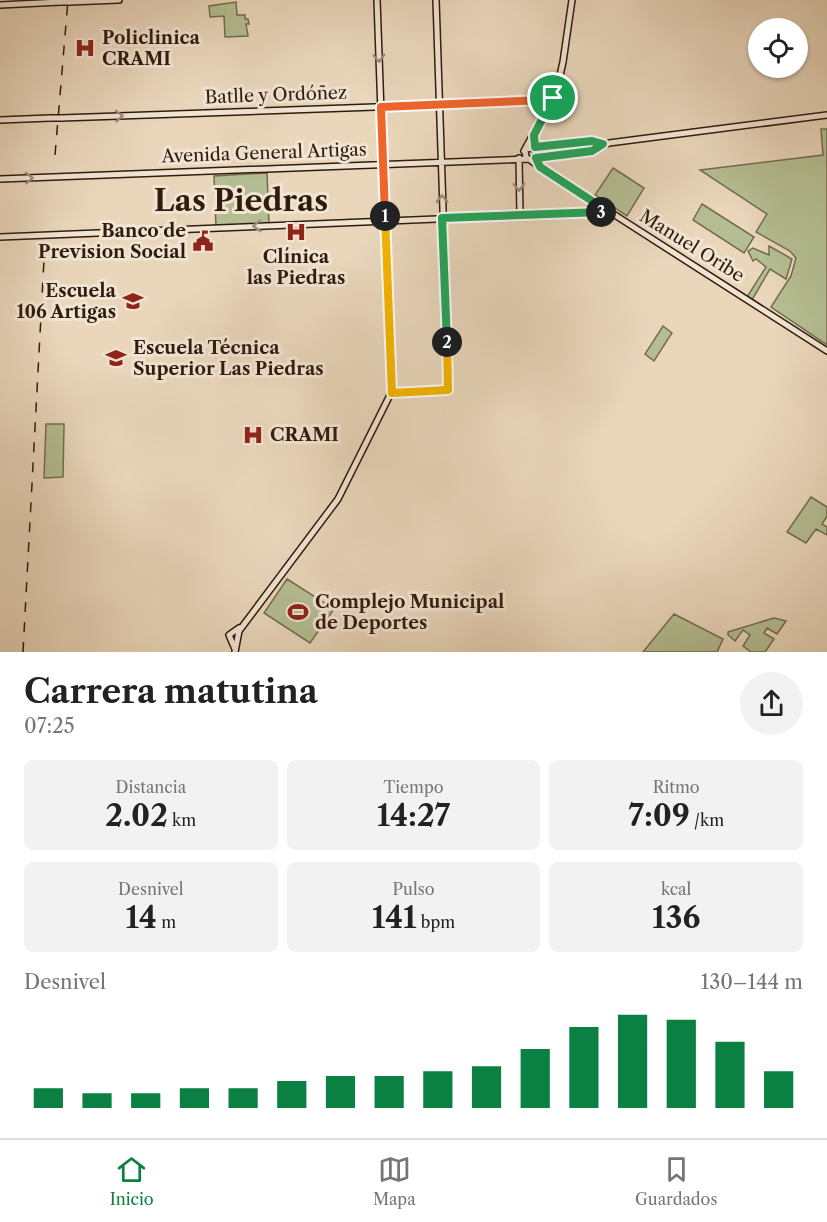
<!DOCTYPE html>
<html lang="es">
<head>
<meta charset="utf-8">
<style>
	:root { --surface:#fff; --page:#f2f2f2; --text:#222; --muted:#767676; --line:#e0e0e0; --accent:#0b8043 }
	body { margin:0; font-family:"Libre Caslon Text",serif; background:var(--page); color:var(--text); height:100vh; display:flex; flex-direction:column; font-size:22px; white-space:nowrap }
	* { box-sizing:border-box; margin:0 }
	p { font-size:20px; color:var(--muted) }
	.icon { flex:none; width:33px; height:33px; fill:none; stroke:currentColor; stroke-width:2; stroke-linecap:round; stroke-linejoin:round }
	.map { position:relative; height:652px; overflow:hidden }
	.sheet { display:flex; flex-direction:column; background:var(--surface); flex:1 }
	.sheet>* { flex:none }
	.buttons { position:absolute; left:748px; top:18px; display:grid; gap:12px }
	.buttons a { display:grid; place-items:center; width:60px; height:60px; border-radius:50%; background:var(--surface); box-shadow:0 2px 4px #0004; font-size:30px }
	.pin { position:absolute; display:grid; place-items:center; width:51px; height:51px; color:#fff; margin:-26px; border:3px solid #fff; border-radius:50%; box-shadow:0 2px 6px #0007 }
	.km { position:absolute; width:30px; height:30px; margin:-15px; border-radius:50%; background:#222; color:#fff; font-size:16px; line-height:30px; text-align:center }
	.round { display:grid; place-items:center; flex:none; width:63px; height:63px; border-radius:32px; background:var(--page) }
	.headline { display:flex; align-items:center; justify-content:space-between; height:102px; padding:0 24px }
	h1 { font-size:33px; font-weight:700; line-height:45px }
	.metrics { display:grid; grid-template-columns:repeat(3,1fr); gap:9px; height:102px; padding:6px 24px }
	.metrics div { display:grid; align-content:center; border-radius:9px; background:var(--page); text-align:center }
	.metrics b { font-size:30px; font-weight:700 }
	.metrics small { font-size:16px; font-weight:400 }
	.metrics p { font-size:16px }
	.chart { height:168px; padding:12px 24px }
	.chart p { display:flex; justify-content:space-between }
	.chart svg { width:100%; height:108px; margin-top:6px; stroke:var(--accent); stroke-width:6 }
	.tabs { display:flex; justify-content:space-around; align-items:center; height:84px; border-top:2px solid var(--line); background:var(--surface); font-size:16px; color:var(--muted) }
	.tabs a { display:grid; justify-items:center; gap:3px }
	.tabs .selected { color:var(--accent) }
	.map>svg:first-child { display:block }
</style>
</head>
<body>
<div class="map">
<svg width="827" height="652" viewBox="0 0 827 652">
	<rect width="100%" height="100%" fill="#e9d6bb"/>
	<filter id="stains"><feTurbulence type="fractalNoise" baseFrequency=".00333" numOctaves="4"/><feColorMatrix values="0 0 0 0 .2 0 0 0 0 .09 0 0 0 0 .02 0 0 0 .5 -.17"/></filter>
	<radialGradient id="worn" r=".72"><stop offset=".6" stop-color="#630" stop-opacity="0"/><stop offset="1" stop-color="#630" stop-opacity=".3"/></radialGradient>
	<path fill="#b4be92" stroke="#726d4f" stroke-width="1.5" d="M236 2 237 15H245V19H248L249 24H246L248 36 225 37 224 16 210 17 209 6Z
		M821 129H827V345L771 307 791 276 796 258 790 251 756 232 767 214 700 170 823 155Z
		M613 168 644 188 627 216 595 195Z
		M267 173 269 225 216 227 214 176Z
		M702 204 754 237 744 253 693 220Z
		M769 246 792 259 786 279 770 269 752 300 747 297 766 267 756 259 753 261 748 251 753 248 769 255Z
		M663 326 672 333 654 361 645 354Z
		M46 424H64L63 477 44 478Z
		M811 497 827 507V516L822 524 827 527V535L816 529 806 543 787 532Z
		M287 579 334 609 310 643 264 613Z
		M674 614 723 639 717 652H643Z
		M774 618 786 621 777 634 767 628 764 633 774 639 765 652H751L743 646 750 635 743 630 735 641 728 635V632Z"/>
	<g fill="none" stroke-linecap="round" stroke-linejoin="round">
		<g stroke="#301c0c" stroke-width="8">
			<path id="secondary" d="M69 2 119 0
				M0 5 61 2
				M61 118 544 101 548 109
				M0 120 50 118
				M526 149 583 141 603 144
				M525 150 526 157 540 167 827 351
				M524 151 556 93 563 62 572 0
				M519 158 520 215
				M0 179 531 159 592 151 609 143 827 115
				M0 237 609 212
				M391 393 446 391 449 388 436 0
				M235 649 229 635 239 628
				M235 652 239 631 338 499 391 393 377 0"/>
		</g>
		<use href="#secondary" stroke="#f1e4d3" stroke-width="5"/>
		<path stroke="#301c0c" stroke-width="1.5" stroke-dasharray="10 10" stroke-linecap="butt" d="M55 155 68 0
			M23 652 45 241"/>
		<g stroke="#301c0c" stroke-width="8" stroke-linecap="butt">
			<path id="secondary-bridge" d="M61 2H69
				M50 118H61"/>
		</g>
		<use href="#secondary-bridge" stroke="#f1e4d3" stroke-width="5"/>
	</g>
	<defs><path id="oneway-chevron" d="M-2-3.5L2.5 0L-2 3.5" fill="none" stroke-width="1.6" stroke-linecap="round" stroke-linejoin="round" transform="scale(1.5)"/></defs>
	<g stroke="#9a8a79">
		<use href="#oneway-chevron" transform="translate(379 58) rotate(88)"/>
		<use href="#oneway-chevron" transform="translate(119 116) rotate(-2)"/>
		<use href="#oneway-chevron" transform="translate(29 178) rotate(-2)"/>
		<use href="#oneway-chevron" transform="translate(519 187) rotate(88)"/>
		<use href="#oneway-chevron" transform="translate(442 199) rotate(-91)"/>
		<use href="#oneway-chevron" transform="translate(257 226) rotate(177)"/>
	</g>
	<g fill="none" stroke-linecap="round" stroke-linejoin="round">
		<g stroke="#fff" stroke-width="12">
			<path id="split-1" d="M385 216 381 107 544 100 553 98"/>
		</g>
		<g stroke="#fff" stroke-width="12">
			<path id="split-2" d="M385 216 392 393 448 390 447 342"/>
		</g>
		<g stroke="#fff" stroke-width="12">
			<path id="split-3" d="M447 342 442 218 601 212"/>
		</g>
		<g stroke="#fff" stroke-width="12">
			<path id="split-4" d="M553 98 534 135 535 147 592 141 603 144 592 151 536 158 540 167 609 212H601"/>
		</g>
		<use href="#split-1" stroke="#f0652b" stroke-width="8"/>
		<use href="#split-2" stroke="#f5b400" stroke-width="8"/>
		<use href="#split-3" stroke="#22a559" stroke-width="8"/>
		<use href="#split-4" stroke="#22a559" stroke-width="8"/>
	</g>
	<defs>
		<g id="hospital-bare" transform="scale(1.62)"><path d="M-5-5h3v3.5h4V-5h3V5h-3V1.5h-4V5h-3Z" fill="#8f2418" stroke="#f1e4d3" stroke-width="2.5" paint-order="stroke"/></g>
		<g id="civic-bare" transform="scale(1.62)"><path d="M-.6-6.5H3V-4.5H.6V-3L4-1V1h2V6H-6V1h2V-1L-.6-3ZM-1.2 2.5V6h2.4V2.5Z" fill="#8f2418" stroke="#f1e4d3" stroke-width="2.5" paint-order="stroke"/></g>
		<g id="school-bare" transform="scale(1.62)"><path d="M0-5L7-2L0 1L-7-2ZM-4 1L0 2.5L4 1V4Q0 6-4 4Z" fill="#8f2418" stroke="#f1e4d3" stroke-width="2.5" paint-order="stroke"/></g>
		<g id="stadium-bare" transform="scale(1.62)"><path d="M0-5a6.5 5 0 1 0 0 10a6.5 5 0 1 0 0-10ZM-3.5-1.8h7v3.6h-7Z" fill="#8f2418" stroke="#f1e4d3" stroke-width="2.5" paint-order="stroke"/></g>
	</defs>
	<g fill-rule="evenodd">
		<use href="#hospital-bare" x="85" y="48"/>
		<use href="#hospital-bare" x="296" y="232"/>
		<use href="#civic-bare" x="203" y="241"/>
		<use href="#school-bare" x="133" y="301"/>
		<use href="#school-bare" x="116" y="358"/>
		<use href="#hospital-bare" x="253" y="435"/>
		<use href="#stadium-bare" x="298" y="612"/>
	</g>
	<g text-anchor="middle" dominant-baseline="central" stroke-width="6" stroke-linejoin="round" paint-order="stroke">
		<g font-size="18" font-weight="bold" fill="#301c0c" stroke="#f1e4d3" text-anchor="start">
			<text x="102" y="38">Policlinica<tspan x="102" dy="21">CRAMI</tspan></text>
			<text x="186" y="231" text-anchor="end">Banco de<tspan x="186" dy="21">Prevision Social</tspan></text>
			<text x="296" y="257" text-anchor="middle">Clínica<tspan x="296" dy="21">las Piedras</tspan></text>
			<text x="116" y="291" text-anchor="end">Escuela<tspan x="116" dy="21">106 Artigas</tspan></text>
			<text x="133" y="348">Escuela Técnica<tspan x="133" dy="21">Superior Las Piedras</tspan></text>
			<text x="270" y="435">CRAMI</text>
			<text x="315" y="602">Complejo Municipal<tspan x="315" dy="21">de Deportes</tspan></text>
		</g>
		<g font-size="18" fill="#301c0c" stroke="#f1e4d3">
			<text transform="translate(276 95) rotate(-2)">Batlle y Ordóñez</text>
			<text transform="translate(264 153) rotate(-2)">Avenida General Artigas</text>
			<text transform="translate(692 246) rotate(32)">Manuel Oribe</text>
		</g>
		<g font-size="30" font-weight="bold" fill="#301c0c" stroke="#f1e4d3">
			<text x="241" y="200">Las Piedras</text>
		</g>
	</g>
	<rect width="100%" height="100%" filter="url(#stains)"/>
	<rect width="100%" height="100%" fill="url(#worn)"/>
</svg>
<div class="buttons">
<a><svg class="icon" aria-label="locate" viewBox="0 0 24 24"><circle cx="12" cy="12" r="6"/><path d="M12 2v4M12 18v4M2 12h4M18 12h4"/></svg></a>
</div>
<div class="pin" style="left:553px;top:98px;background:#1e9e55"><svg class="icon" aria-label="arrive" viewBox="0 0 24 24"><path d="M6 21V4h12l-3 4 3 4H6"/></svg></div>
<b class="km" style="left:385px;top:216px">1</b>
<b class="km" style="left:447px;top:342px">2</b>
<b class="km" style="left:601px;top:212px">3</b>
</div>
<section class="sheet">
<div class="headline"><div><h1>Carrera matutina</h1><p>07:25</p></div><a class="round"><svg class="icon" aria-label="share" viewBox="0 0 24 24"><path d="M12 15V3M7 8l5-5 5 5M5 13v7h14v-7"/></svg></a></div>
<div class="metrics">
<div><p>Distancia</p><b>2.02<small> km</small></b></div>
<div><p>Tiempo</p><b>14:27</b></div>
<div><p>Ritmo</p><b>7:09<small> /km</small></b></div>
</div>
<div class="metrics">
<div><p>Desnivel</p><b>14<small> m</small></b></div>
<div><p>Pulso</p><b>141<small> bpm</small></b></div>
<div><p>kcal</p><b>136</b></div>
</div>
<div class="chart"><p><span>Desnivel</span>130–144 m</p>
<svg viewBox="0 0 160 44" preserveAspectRatio="none"><path d="M5 44V36M15 44V38M25 44V38M35 44V36M45 44V36M55 44V33M65 44V31M75 44V31M85 44V29M95 44V27M105 44V20M115 44V11M125 44V6M135 44V8M145 44V17M155 44V29"/></svg>
</div>
</section>
<nav class="tabs">
<a class="selected"><svg class="icon" aria-label="home" viewBox="0 0 24 24"><path d="M3 11l9-7 9 7M6 9v11h12V9"/></svg>Inicio</a>
<a><svg class="icon" aria-label="map" viewBox="0 0 24 24"><path d="M3 6l6-2 6 2 6-2v14l-6 2-6-2-6 2zM9 4v14M15 6v14"/></svg>Mapa</a>
<a><svg class="icon" aria-label="saved" viewBox="0 0 24 24"><path d="M7 4h10v16l-5-4-5 4z"/></svg>Guardados</a>
</nav>
</body>
</html>
